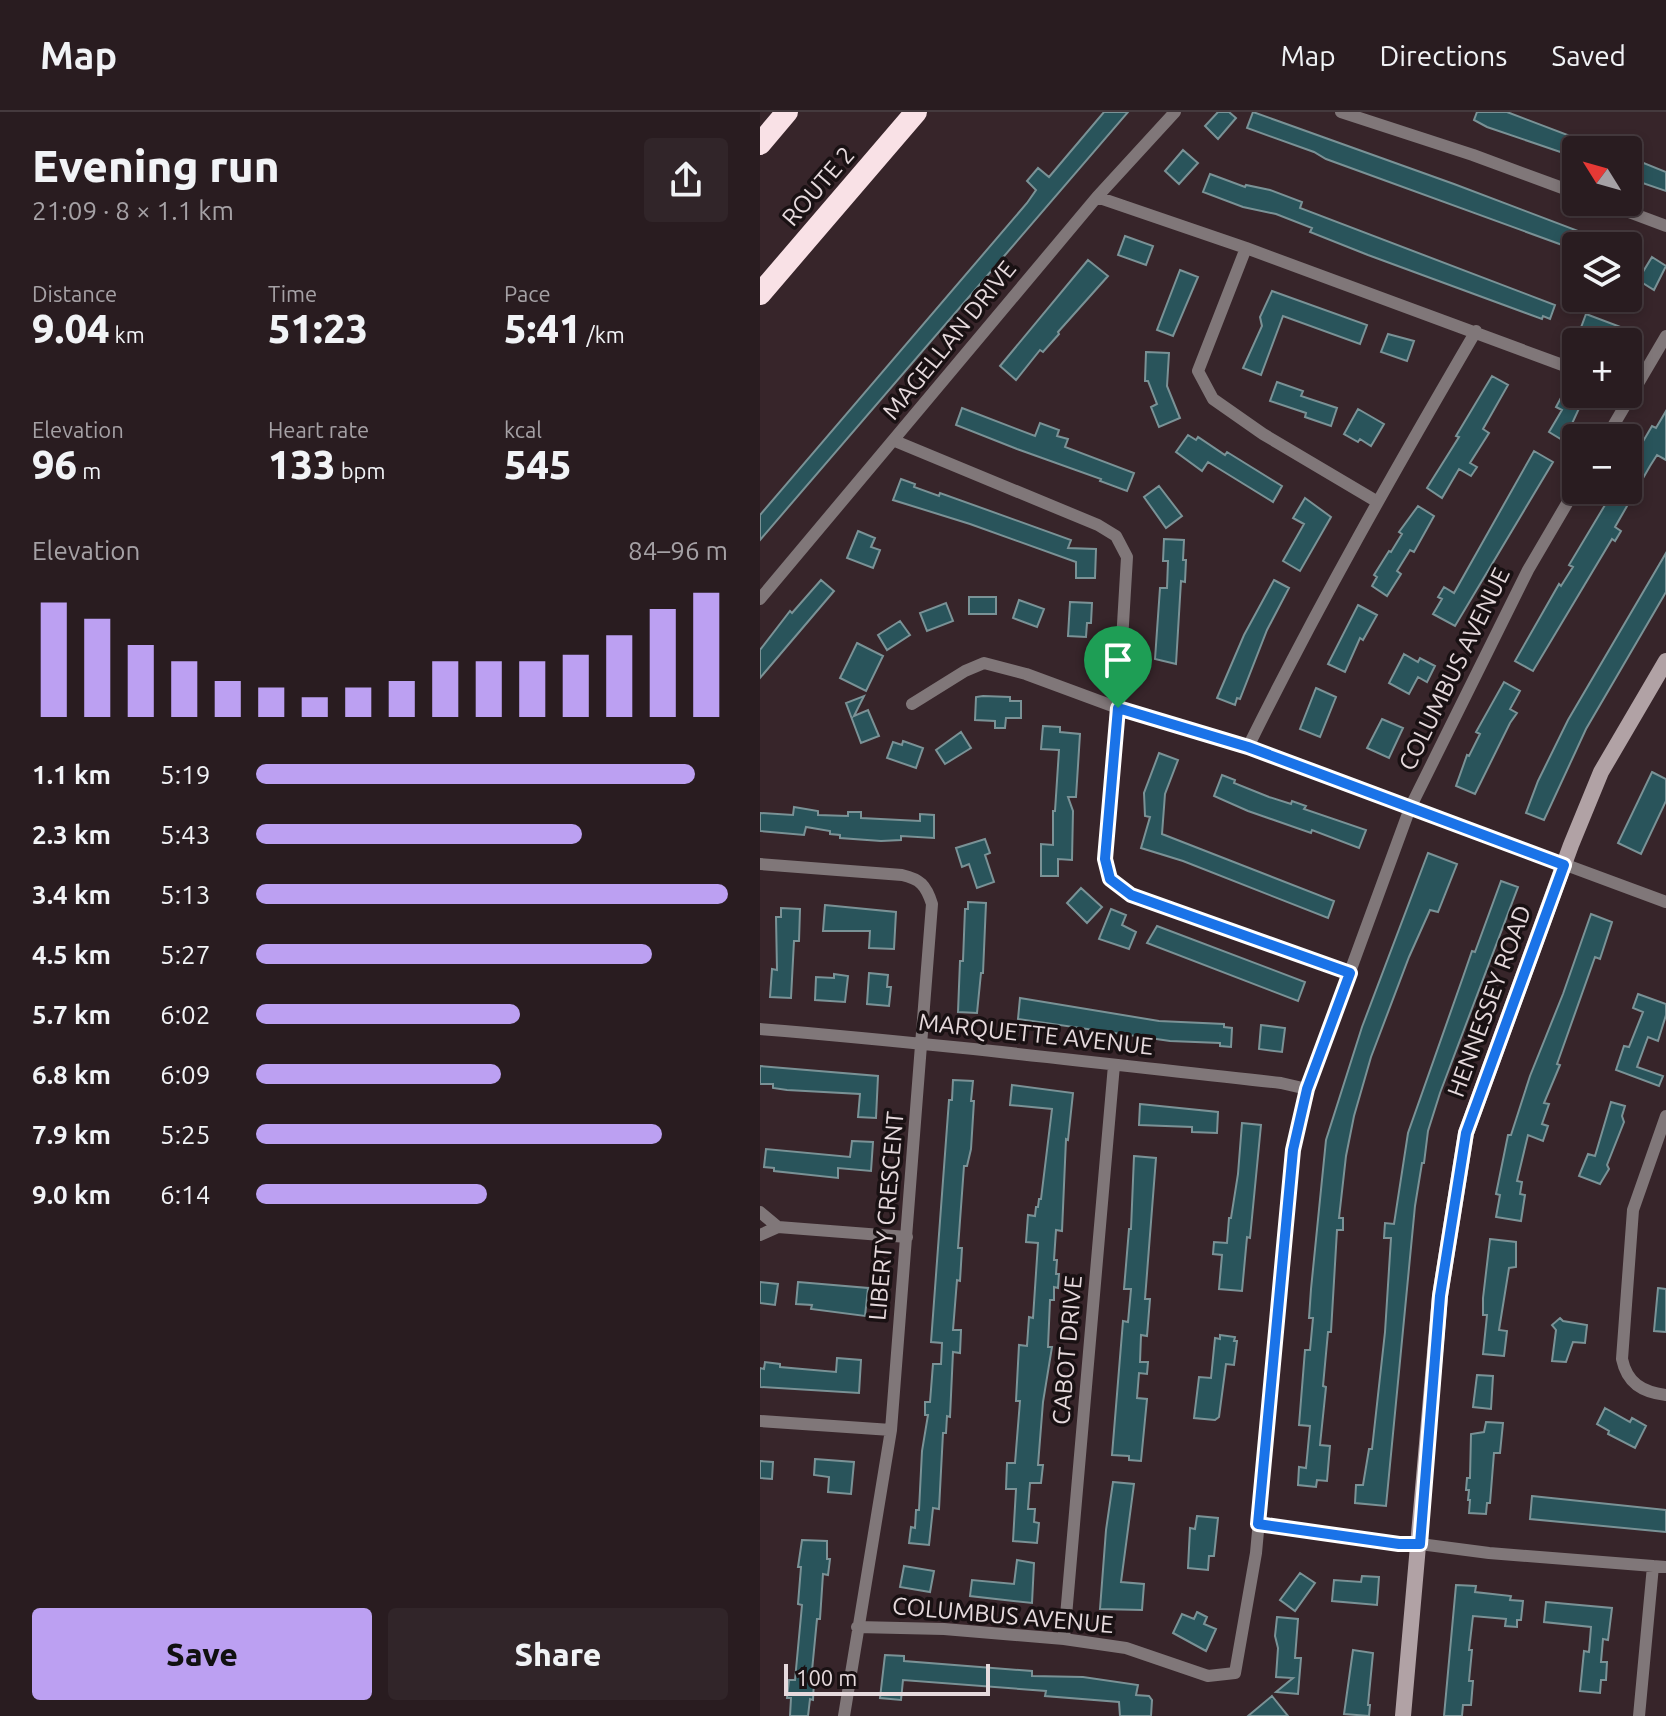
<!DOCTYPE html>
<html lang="en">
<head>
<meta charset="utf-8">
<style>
	:root { --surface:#291c20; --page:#312529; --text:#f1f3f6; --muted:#a5a1a5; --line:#453a3e; --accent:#bca0f2 }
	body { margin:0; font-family:Ubuntu,sans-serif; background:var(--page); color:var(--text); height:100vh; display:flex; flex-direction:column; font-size:30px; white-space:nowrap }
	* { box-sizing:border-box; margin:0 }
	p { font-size:26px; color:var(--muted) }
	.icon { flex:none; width:44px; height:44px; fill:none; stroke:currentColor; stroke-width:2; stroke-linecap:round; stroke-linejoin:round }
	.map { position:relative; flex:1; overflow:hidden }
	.details { display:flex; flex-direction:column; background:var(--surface); width:760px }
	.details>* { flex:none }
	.needle { width:52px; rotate:307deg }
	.fabs { position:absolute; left:802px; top:24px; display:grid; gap:16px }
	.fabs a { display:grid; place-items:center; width:80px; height:80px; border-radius:8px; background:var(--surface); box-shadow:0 4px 12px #0003,0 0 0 2px var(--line); font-size:40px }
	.scale { position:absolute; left:24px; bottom:20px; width:206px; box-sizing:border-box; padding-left:8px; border:4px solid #e6dadd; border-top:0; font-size:22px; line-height:28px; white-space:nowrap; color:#e6dadd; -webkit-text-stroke:6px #191113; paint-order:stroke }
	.pin { position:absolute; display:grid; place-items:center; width:68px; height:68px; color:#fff; margin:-82px -34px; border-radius:50% 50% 50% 0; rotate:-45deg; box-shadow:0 0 8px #0007 }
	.pin .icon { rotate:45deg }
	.round { display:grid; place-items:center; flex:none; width:84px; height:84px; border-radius:8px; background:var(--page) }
	.overview { display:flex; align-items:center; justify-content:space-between; height:136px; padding:0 32px }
	h1 { font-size:44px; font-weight:800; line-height:60px }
	.metrics { display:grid; grid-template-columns:repeat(3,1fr); gap:12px; height:136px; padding:8px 32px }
	.metrics div { display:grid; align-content:center }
	.metrics b { font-size:40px; font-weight:800 }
	.metrics small { font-size:22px; font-weight:400 }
	.metrics p { font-size:22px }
	.chart { height:224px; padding:16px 32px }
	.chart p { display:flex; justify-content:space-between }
	.chart svg { width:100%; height:144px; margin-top:8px; stroke:var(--accent); stroke-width:6 }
	.button { display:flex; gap:16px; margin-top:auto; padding:16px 32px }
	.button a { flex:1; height:92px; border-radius:8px; background:var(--accent); color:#111; font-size:32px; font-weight:800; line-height:92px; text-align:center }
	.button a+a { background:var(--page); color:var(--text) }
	ul { padding:0 32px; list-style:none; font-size:26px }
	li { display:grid; grid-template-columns:128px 96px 1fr; align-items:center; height:60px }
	li i { height:20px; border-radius:10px; background:var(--accent) }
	header { display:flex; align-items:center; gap:48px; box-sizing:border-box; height:112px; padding:0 40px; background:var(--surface); border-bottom:2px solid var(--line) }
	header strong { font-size:38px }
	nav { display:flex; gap:44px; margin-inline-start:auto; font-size:28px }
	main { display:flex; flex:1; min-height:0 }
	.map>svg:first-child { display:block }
</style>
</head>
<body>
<header>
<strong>Map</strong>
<nav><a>Map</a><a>Directions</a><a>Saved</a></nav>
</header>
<main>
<section class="details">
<div class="overview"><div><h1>Evening run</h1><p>21:09 · 8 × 1.1 km</p></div><a class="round"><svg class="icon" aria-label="share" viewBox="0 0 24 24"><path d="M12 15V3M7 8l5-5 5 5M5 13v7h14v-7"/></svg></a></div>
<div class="metrics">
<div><p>Distance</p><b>9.04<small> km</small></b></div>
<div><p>Time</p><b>51:23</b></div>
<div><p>Pace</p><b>5:41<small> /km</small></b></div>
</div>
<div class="metrics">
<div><p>Elevation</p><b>96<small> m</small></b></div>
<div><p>Heart rate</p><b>133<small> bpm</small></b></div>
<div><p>kcal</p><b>545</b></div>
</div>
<div class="chart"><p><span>Elevation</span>84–96 m</p>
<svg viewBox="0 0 160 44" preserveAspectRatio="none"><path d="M5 44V9M15 44V14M25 44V22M35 44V27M45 44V33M55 44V35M65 44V38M75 44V35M85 44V33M95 44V27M105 44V27M115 44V27M125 44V25M135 44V19M145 44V11M155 44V6"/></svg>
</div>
<ul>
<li><b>1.1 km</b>5:19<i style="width:93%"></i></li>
<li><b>2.3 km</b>5:43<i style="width:69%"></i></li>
<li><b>3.4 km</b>5:13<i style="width:100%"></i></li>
<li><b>4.5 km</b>5:27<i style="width:84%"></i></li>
<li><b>5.7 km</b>6:02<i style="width:56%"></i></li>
<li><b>6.8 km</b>6:09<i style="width:52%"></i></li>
<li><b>7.9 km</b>5:25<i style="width:86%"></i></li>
<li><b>9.0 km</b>6:14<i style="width:49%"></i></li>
</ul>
<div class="button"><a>Save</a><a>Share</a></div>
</section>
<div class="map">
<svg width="906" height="1604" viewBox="0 0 906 1604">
	<rect width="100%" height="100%" fill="#37252a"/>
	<path fill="#29545b" stroke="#7a9296" stroke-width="2" d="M344 0H368L0 428V403L267 91 276 78 267 69 278 56 289 65Z
		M458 0H469L476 6 458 27 445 14Z
		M493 0 694 72 834 125 830 134H816V138L566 47 554 40 487 16Z
		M717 0H747L847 38H814L812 44 727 15 714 8Z
		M868 25 882 31 876 48 906 60V79L868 66V38H864Z
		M423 38 438 51 419 72 405 59Z
		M450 62 485 75 486 73 510 78 542 90 540 96 795 193 790 207 783 204 782 207 608 143 550 120 552 116 516 102 483 95 443 80Z
		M365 124 393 134 386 153 358 143Z
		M892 145 906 154 894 178 878 168Z
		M328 148 348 164 298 220 299 222 283 240 280 238 256 268 240 254Z
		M420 158 438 165 413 224 397 218Z
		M512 179 607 213 600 232 523 204 501 263 483 256 502 214 500 205Z
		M826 202 866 217 861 230H843L819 221Z
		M628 222 654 229 647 249 621 240Z
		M386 240 409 241 407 274 420 306 399 315 391 295 397 292 388 269H385Z
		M732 264 748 273 723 317 729 321 710 351 717 355 711 364 699 357 682 386 667 376 699 325 696 324Z
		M517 270 543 279 541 284 577 296 571 314 545 305 546 301 510 289Z
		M804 280 822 290 804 329 789 320 802 298 796 295Z
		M202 296 275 324 280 311 299 318 297 324 308 327 305 335 374 361 367 379 340 369 341 367 257 337 196 313Z
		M598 297 624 312 611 334 600 327 598 330 584 322Z
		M906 299V348L897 343 890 354 855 415 861 419 855 429 852 427 773 559 755 549 799 472 801 474 813 455 809 453 854 378H868V355L892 314 896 316Z
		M428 323 436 328 438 325 465 343 467 340 522 374 513 390 448 350 442 359 416 340Z
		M774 339 793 350 695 514 673 502 682 487 678 485 684 475 694 481Z
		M141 367 155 372 154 375 179 384 180 381 311 428 308 436 336 437 335 466H316V450L210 412 133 388Z
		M399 374 422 404 406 416 384 385Z
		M545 386 571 405 540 459 523 449 544 412 533 406Z
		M658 394 674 404 654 440 650 438 637 459 641 462 627 484 612 474 617 465 614 463 629 439 631 440 642 422 639 420Z
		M98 419 115 426 111 435 120 438 113 456 87 446Z
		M404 427 424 428 423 448H426L425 470 421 469 416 552 395 547 400 476H407L408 449H403Z
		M906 441V480L826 617 784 708 766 701 778 669 808 608Z
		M61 468 74 479 0 566V538L30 499 32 501Z
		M514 468 529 476 507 518 480 587 477 586 475 593 457 586 484 523Z
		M209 485H236V502H209Z
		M259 488 284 497 277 515 253 506Z
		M310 490 332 491 331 511H327L326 525 308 524Z
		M186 491 193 509 167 519 160 501Z
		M598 493 617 503 603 528 600 526 585 560 568 552Z
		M140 509 150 523 127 538 118 523Z
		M97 531 123 544 106 579 80 566Z
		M644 542 658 550 660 546 675 554 667 570 658 565 649 582 629 571Z
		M744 570 760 579 750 597 757 601 750 611 715 682 696 674 707 643 709 644 720 622 716 620Z
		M556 576 576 585 560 625 540 617Z
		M104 584 94 604 108 598 119 624 101 631 86 591Z
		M223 584 250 585V589H261V606H246L245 616H235V609L215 608 216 585Z
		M622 607 643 616 629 646 607 636Z
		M283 614 300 615V620L320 622 316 685H308L313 699 312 748 298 747V764H281V732L293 733V699H295L299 638 281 637Z
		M201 620 211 636 185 652 176 638Z
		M143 629 163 636 156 656 127 646 133 630 142 633Z
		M399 641 418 648 405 682 402 722 574 789 568 806 423 749 381 736 390 705 385 704 384 681Z
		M892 660 906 667V689L881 742 858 731Z
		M462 663 475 668 474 671 509 685 531 692 532 689 546 694 544 697 606 718 599 736 552 718 551 721 488 699 454 684Z
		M34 695 58 699V703L88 704V700H101V706L160 709V702L174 703V726L141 724V728L121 729 80 726V723L70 722V719L46 715 44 723 0 719V701L33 703Z
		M225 727 230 741 225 743 234 770 217 776 209 752 202 755 196 736Z
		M668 741 697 752 678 800 670 798 649 845 611 945 594 1004 586 1044 579 1106H583V1118H577L571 1220H568L563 1274 566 1275 560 1333 570 1334 567 1369 557 1368 556 1375 538 1373 539 1355 546 1356 550 1314 539 1313 545 1238H550L553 1206H549L551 1177 566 1028 602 915Z
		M741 769 758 775 680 981 668 1019 664 1051H662L655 1094 626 1394 595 1391 596 1373H603L609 1337H612L625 1220 631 1126H624L625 1111 634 1112 648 1021 703 865 712 839 715 840Z
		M321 776 342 795 327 811 307 791Z
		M208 790 226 791 223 861H221L217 901 198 900 200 849H203L205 797H208Z
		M65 793 136 800 134 837 109 836 110 819H63Z
		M21 796 40 797 39 829H34L31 886 10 885 12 857 17 858 16 805H21Z
		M351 797 366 803 362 813 376 820 369 837 339 827Z
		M831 802 852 810 840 847 835 845 797 952 800 953 784 991 789 992 782 1012 788 1014 783 1029 768 1023 757 1069 762 1070 760 1082 765 1083 761 1109 736 1105 740 1083 736 1082 748 1023H751L770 964 803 882Z
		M397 814 545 870 538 889 387 831Z
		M109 861 128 863 127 875H131L129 894 107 892Z
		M74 862 88 864 85 890 55 888 56 865 74 866Z
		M878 882 906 892V903L898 929 888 925 877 955 903 964 899 974 856 958 864 934 869 935 883 900 873 896Z
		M260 886 399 909 464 912V915L472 916 471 935 460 934V931L410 929 258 907Z
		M501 913 525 916 522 940 499 937Z
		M0 954 118 964 116 1006 98 1005 100 982 27 978 13 976V972H0Z
		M193 968 213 969 211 989H214L211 1037 207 1054H204L198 1136H202L200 1169 197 1168 193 1218H201L200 1241 193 1240 190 1305 187 1304 186 1321H183L179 1397 173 1396 169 1433 149 1431 151 1415 155 1416 156 1398H159L162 1339 168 1303H165V1290H170L173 1252H181L182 1231 171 1230 189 988H192Z
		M252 973 313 981 308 1028 306 1027 302 1119 296 1118 294 1148H297L296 1162H299L298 1176 294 1175V1188H290L288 1235H292L283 1290 278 1353H283L281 1371H270L268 1397H275L274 1410 279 1411 277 1431 253 1429 256 1377H246L247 1351H255L260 1289H256L259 1233 267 1234 269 1205 273 1206 278 1131 266 1130 268 1103 275 1104 276 1095H278L279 1087H281L292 997 250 993Z
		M851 990 865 994 862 1004 864 1010 847 1053 849 1057 840 1072 819 1064 828 1042 835 1044Z
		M380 992 458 1000 457 1021 432 1020V1015L379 1013Z
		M482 1011 501 1013 490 1126 487 1125 482 1179 459 1177 462 1143 453 1142 454 1130 467 1131 469 1106H471L478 1062Z
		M92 1029 113 1030 111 1059 78 1056V1066L14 1059V1056L4 1055 6 1037 90 1045Z
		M374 1044 396 1046 385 1187H390L387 1224 381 1223 380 1250H388L387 1262 379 1261 377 1286 387 1287 381 1349 369 1348V1344L352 1343 363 1209 368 1210 371 1177H364L369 1117H371Z
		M730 1127 756 1130V1155L749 1156 739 1218 747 1219 744 1244 723 1242 727 1203H723V1186Z
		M0 1170 18 1172 15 1193 0 1191Z
		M38 1170 108 1176 105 1204 51 1197 52 1193 36 1192Z
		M898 1176 906 1177V1220L894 1219Z
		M800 1206 803 1209 827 1213 825 1231 813 1230 806 1250 792 1249 796 1218 792 1213Z
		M460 1223 475 1225 474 1229H477L474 1253 466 1252 459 1305 455 1308 434 1306 439 1265 451 1266 455 1226 460 1227Z
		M77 1246 101 1248 99 1281 0 1275V1256L4 1257 5 1250 20 1252V1255L76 1260Z
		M717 1263 733 1264 731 1297 713 1295Z
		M845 1296 870 1310 872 1306 886 1314 875 1336 848 1322 849 1319 837 1312Z
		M726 1310 743 1311 740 1341H734L730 1391H727L726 1402 709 1401 710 1388H708L709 1378H706L707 1366H710L711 1322 724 1320Z
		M55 1347 94 1350 91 1382 68 1380 69 1365 54 1363Z
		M0 1349 13 1350 12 1367 0 1366Z
		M353 1370 374 1372 361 1470 384 1472 382 1498 340 1497 346 1418Z
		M772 1384 906 1398V1420L770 1407Z
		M437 1404 458 1406 454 1444H449L448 1458 428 1456 430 1416 435 1417Z
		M42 1428 67 1429V1447H70L68 1463 63 1462 60 1507H57L51 1569H54L53 1588 50 1587 48 1604H30L31 1586H27L29 1568H35L42 1493 38 1492 41 1455H38Z
		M257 1448 274 1451 272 1491 210 1484 212 1468 254 1472Z
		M144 1454 174 1459 170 1480 140 1475Z
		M540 1461 555 1471 535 1499 520 1488Z
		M602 1464 619 1465 617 1493 572 1489 574 1468 601 1470Z
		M696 1473 716 1474 715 1480 751 1484 750 1488 763 1489 761 1508H757V1515L745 1514 746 1507 713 1504 709 1538H712L709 1569H713L711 1593H703L702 1604H684Z
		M786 1490 852 1496 848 1528 843 1527 841 1550H847L846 1568H841L840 1581 820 1579 824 1539 829 1540 831 1515 784 1510Z
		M437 1500 447 1505 444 1512 456 1517 446 1539 413 1521 422 1502 434 1507Z
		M517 1505 538 1507 535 1546H541L538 1582 516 1580 533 1566 516 1565 518 1536 515 1524Z
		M593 1538 613 1541 608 1593H610L609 1604 584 1602Z
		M125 1543 144 1544V1549L272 1559V1564L323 1565 378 1573 376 1583 389 1584 392 1588 391 1604H360L359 1590 285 1584 286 1579 143 1568 141 1588 120 1586Z
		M512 1584 528 1604H488Z"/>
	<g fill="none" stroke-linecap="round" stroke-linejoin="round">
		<path stroke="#807779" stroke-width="12" d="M581 0 713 43 816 81
			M337 85 486 136 816 258
			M842 90 906 114
			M486 136 438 259 453 287 503 322 616 389
			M846 326 906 224
			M135 329 338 413 356 424 367 445 358 596 345 747 350 767 371 783 590 861
			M0 487 337 85 415 0
			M152 592 205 559 224 551 266 562 358 596 488 635 906 790
			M488 635C558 493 636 356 716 219
			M0 752 142 763C160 767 166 773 172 792L131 1318 84 1604
			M0 917C174 931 347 952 521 971L547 977
			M906 1004 873 1098 862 1247C867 1271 882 1280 906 1283
			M0 1100 18 1115
			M0 1123 18 1115 147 1125
			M0 1309 131 1318
			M498 1412 639 1432H660L729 1441 906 1455
			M97 1515 184 1517 304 1527 366 1536 448 1564 475 1561 496 1441 533 1038 547 977 650 696 768 458 816 376
			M304 1527 354 953
			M879 1604 893 1454"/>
		<path stroke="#b1a2a5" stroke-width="16" d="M643 1604 680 1184 706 1021 811 733 841 660 906 549"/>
		<path stroke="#f9e1e6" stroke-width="22" d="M0 32 27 0
			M0 182 156 0"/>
	</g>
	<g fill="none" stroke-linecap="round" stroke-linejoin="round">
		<g stroke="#fff" stroke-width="16">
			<path id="route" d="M358 596 488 635 804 753 706 1021 680 1184 660 1432H639L498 1412 533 1038 547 977 590 861 371 783 350 767 345 747Z"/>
		</g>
		<use href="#route" stroke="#1a73e8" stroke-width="10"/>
	</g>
	<g text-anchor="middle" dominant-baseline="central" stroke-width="7" stroke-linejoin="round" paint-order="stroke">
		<g font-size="24" fill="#e6dadd" stroke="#191113">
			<text transform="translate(58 74) rotate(-49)">ROUTE 2</text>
			<text transform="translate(189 228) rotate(-51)">MAGELLAN DRIVE</text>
			<text transform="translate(694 557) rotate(-64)">COLUMBUS AVENUE</text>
			<text transform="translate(729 889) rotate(-70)">HENNESSEY ROAD</text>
			<text transform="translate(276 922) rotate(6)">MARQUETTE AVENUE</text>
			<text transform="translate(126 1104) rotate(-85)">LIBERTY CRESCENT</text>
			<text transform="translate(307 1238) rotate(-85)">CABOT DRIVE</text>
			<text transform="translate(243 1503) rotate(5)">COLUMBUS AVENUE</text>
		</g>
	</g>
</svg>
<div class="fabs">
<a><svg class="needle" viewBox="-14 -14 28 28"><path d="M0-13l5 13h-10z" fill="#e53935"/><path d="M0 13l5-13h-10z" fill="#a5a1a5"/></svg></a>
<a><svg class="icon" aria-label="layers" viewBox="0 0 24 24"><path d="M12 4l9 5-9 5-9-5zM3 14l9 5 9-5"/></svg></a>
<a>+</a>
<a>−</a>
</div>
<div class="scale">100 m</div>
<div class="pin" style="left:358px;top:596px;background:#1e9e55"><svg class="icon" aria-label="arrive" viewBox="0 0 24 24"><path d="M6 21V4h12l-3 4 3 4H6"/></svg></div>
</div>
</main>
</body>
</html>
